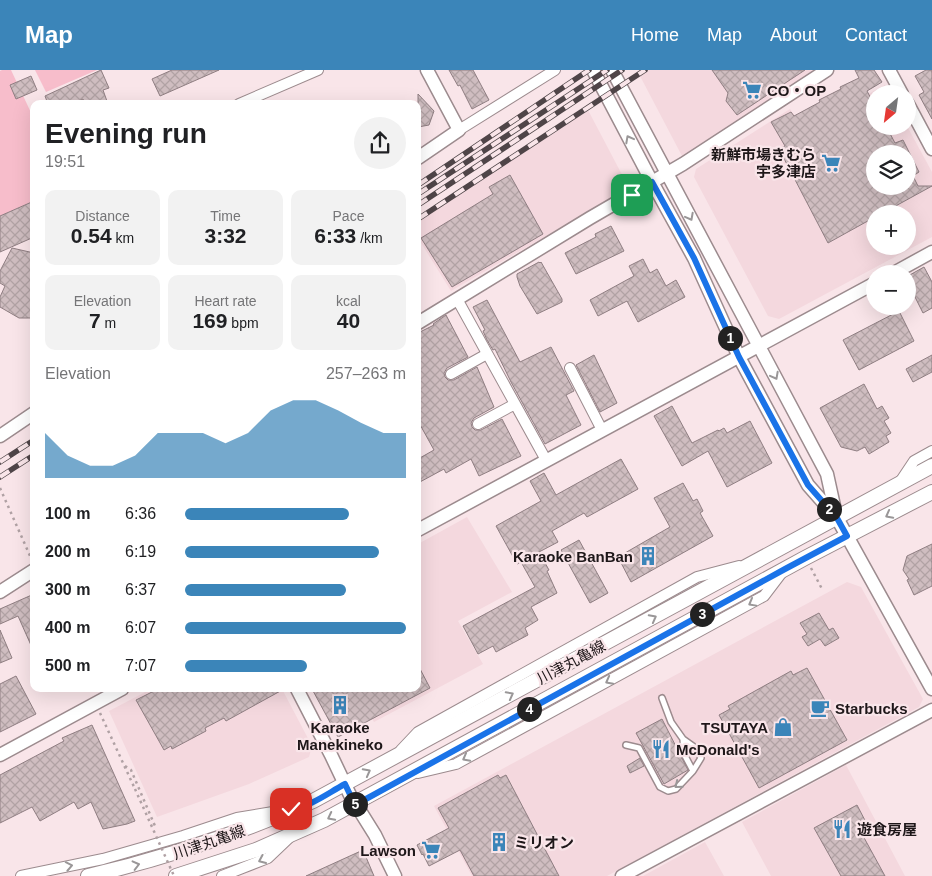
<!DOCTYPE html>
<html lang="en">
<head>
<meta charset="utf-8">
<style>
	:root { --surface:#fff; --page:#f2f2f2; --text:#202124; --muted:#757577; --accent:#3b85b9 }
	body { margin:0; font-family:Arial,"Noto Sans JP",sans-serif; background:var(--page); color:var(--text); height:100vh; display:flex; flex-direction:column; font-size:19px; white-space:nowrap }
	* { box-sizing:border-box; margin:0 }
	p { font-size:16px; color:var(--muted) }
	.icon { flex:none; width:28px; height:28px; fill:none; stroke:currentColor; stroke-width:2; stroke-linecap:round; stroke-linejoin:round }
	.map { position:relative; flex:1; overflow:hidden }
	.details { position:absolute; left:30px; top:30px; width:391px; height:592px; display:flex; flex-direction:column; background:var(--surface); border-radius:10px; box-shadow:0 5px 20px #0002 }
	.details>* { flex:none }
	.needle { width:32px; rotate:209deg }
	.controls { position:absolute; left:866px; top:15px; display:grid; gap:10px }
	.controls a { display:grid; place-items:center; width:50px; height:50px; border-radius:50%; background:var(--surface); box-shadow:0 5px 20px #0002; font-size:25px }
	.pin { position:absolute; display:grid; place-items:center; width:42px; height:42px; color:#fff; margin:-21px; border-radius:10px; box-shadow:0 2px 8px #0006 }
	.km { position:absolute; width:25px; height:25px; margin:-12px; border-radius:50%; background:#222; color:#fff; font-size:14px; line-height:25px; text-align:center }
	.round { display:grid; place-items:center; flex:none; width:52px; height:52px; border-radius:26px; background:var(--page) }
	.overview { display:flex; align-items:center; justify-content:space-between; height:85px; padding:0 15px }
	h1 { font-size:28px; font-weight:700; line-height:38px }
	.metrics { display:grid; grid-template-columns:repeat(3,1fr); gap:8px; height:85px; padding:5px 15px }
	.metrics div { display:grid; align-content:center; border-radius:10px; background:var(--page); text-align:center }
	.metrics b { font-size:21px; font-weight:700 }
	.metrics small { font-size:14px; font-weight:400 }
	.metrics p { font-size:14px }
	.chart { height:140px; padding:10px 15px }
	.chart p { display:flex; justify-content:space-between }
	.chart svg { width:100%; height:90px; margin-top:5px; fill:var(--accent); opacity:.7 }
	ul { padding:0 15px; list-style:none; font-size:16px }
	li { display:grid; grid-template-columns:80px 60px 1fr; align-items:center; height:38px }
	li i { height:12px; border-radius:6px; background:var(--accent) }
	header { display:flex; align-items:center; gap:30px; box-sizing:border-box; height:70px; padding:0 25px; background:var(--accent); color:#fff }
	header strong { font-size:24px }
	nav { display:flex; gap:28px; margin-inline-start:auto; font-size:18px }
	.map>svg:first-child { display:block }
</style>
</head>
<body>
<header>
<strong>Map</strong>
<nav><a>Home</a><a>Map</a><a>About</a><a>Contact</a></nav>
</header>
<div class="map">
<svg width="932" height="806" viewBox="0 0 932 806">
	<defs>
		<pattern id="building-cross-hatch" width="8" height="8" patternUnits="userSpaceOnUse" patternTransform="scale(1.25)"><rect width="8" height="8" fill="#cfbdc0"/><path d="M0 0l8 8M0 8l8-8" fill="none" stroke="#b1a2a4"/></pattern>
	</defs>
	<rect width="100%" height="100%" fill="#f9e5e9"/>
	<path fill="#f4d8de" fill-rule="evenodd" d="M649 0H818L682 86 640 6Z
		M885 15 890 24H875V56H907L932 102V167L779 249 768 246 694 107 696 99 790 39 804 59ZM875 84H908V116H875ZM875 144H908V176H875Z
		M588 40 629 118 451 221 418 168V150Z
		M467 447 512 522 458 551 483 594 374 652 355 619H418V474Z
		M847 512 861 517 923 629 919 637 607 806H472L434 736Z
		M151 619H282L312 676 309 687 249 714 157 747 109 641Z
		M846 695 905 806H771L742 752Z
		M705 772 724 806H643Z"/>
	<path fill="#f7bdcb" d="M2 0H11L34 49V131L0 146V1Z
		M35 0H97L46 22Z"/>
	<path fill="url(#building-cross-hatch)" stroke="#8f7e82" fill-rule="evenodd" d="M101 0 109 18 103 20 108 34H85L83 29 73 34H48L45 26Z
		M172 0H219L160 26 152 9Z
		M449 0H473L489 30 472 39 460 15 458 16Z
		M712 0H805L737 45 726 31 728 23Z
		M855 0H874L882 12 867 21 875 36V56H886L895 73 903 70 919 102 913 106 918 116H932L881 144H875V147L828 173 779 79 785 76 771 52 791 42 794 46 820 32 819 30 841 19 840 17 859 8ZM875 84H908V116H875Z
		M926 0H932V49L919 25 924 22 915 6Z
		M31 6 37 20 16 29 10 15Z
		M418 24 434 41 429 55 418 57Z
		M510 105 543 164 452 217 421 168 493 124 489 117Z
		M34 131V167L0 182V146Z
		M611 156 624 181 576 204 565 183 596 167 595 164Z
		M12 178 34 183V248H19L0 237V227L5 216 0 213V201Z
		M643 189 650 203 657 199 666 216 676 210 685 227 638 252 627 231 598 246 590 230 634 206 629 196Z
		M539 192 540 193 541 192 562 229V232L558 234 537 244 520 216 517 207V204Z
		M924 197 932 212V238L923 243 908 213V206Z
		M487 230 520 292 551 277 574 321 566 325 581 355 545 374 511 312 495 279 493 280 487 270 483 261 485 260 473 237Z
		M899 241 914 271 859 300 843 270Z
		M446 245 468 287 447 298 444 303 445 307 448 310H454L477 297 494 337 474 348 471 353 472 357 475 360H481L502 349 521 386 479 406 471 389 446 403 444 399 418 413V389L434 380 418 351V263L434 255 433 254Z
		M594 285 617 333 600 342 576 295Z
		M932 285V302L913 312 906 299Z
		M864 314 877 339 882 336 889 348 884 351 891 363 886 366 889 372 869 384 865 377 857 381 841 377 820 338Z
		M672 336 692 373 718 360 719 361 724 358 727 363 750 351 772 393 727 417 708 381 682 396 654 346Z
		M621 389 638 419 587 447 584 443 552 461 558 472 539 482 549 500 547 501 557 523 531 537 538 550 525 558 528 565 496 582 493 576 478 584 463 556 535 517 521 492 517 494 496 456 541 431 530 411 544 403 556 425Z
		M683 413 693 431 697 429 703 441 700 443 713 466 631 512 618 487 670 457 654 428Z
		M579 470 608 523 590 533 561 480Z
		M932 474V516L914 525 907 510 909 509 903 500 907 486Z
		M34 524V582L18 546 0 554V539Z
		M819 543 829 560 833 558 839 568 825 576 820 569 808 576 802 567 807 564 800 553Z
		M0 560 12 588 0 593Z
		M418 595 430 618 338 667 312 619H418Z
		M807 598 847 670 759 718 719 645 730 639 728 636 791 601 793 605Z
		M16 606 36 644 0 662V614Z
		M158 619H284L226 651 224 648 205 658 206 661 172 679 171 676 164 680 136 630Z
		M662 649 688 700 664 714 636 663Z
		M92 655 135 751 127 754 103 759 91 732 78 739 74 732 40 751 32 737 0 753V705L64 671 62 668Z
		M640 688 644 696 630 703 627 696Z
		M498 705 500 708 506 705 559 806H474L460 780 429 796 423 784 422 785 417 775 449 758 438 738Z
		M857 735 870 760 862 764 885 806H841L814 758Z
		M363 780 374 806H306Z"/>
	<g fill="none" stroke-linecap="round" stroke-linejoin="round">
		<g stroke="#9c8b8e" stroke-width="8">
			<path id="service" d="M683 669 697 679 701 688 693 701
				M626 675 639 678 660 717 668 721 676 719 693 701 684 684 683 669 671 652 662 628"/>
		</g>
		<g stroke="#9c8b8e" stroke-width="12">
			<path id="minor" d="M239 34 318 0
				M459 60 555 0
				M457 229 546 390
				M570 298 602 360
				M451 304 487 284
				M478 354 515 334
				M900 412 914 391 932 381
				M401 680 418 662 697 507 739 496
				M418 703 456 694 764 526 783 501
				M21 806 103 789 183 766 237 748 279 741
				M222 806 268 788 289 768"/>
		</g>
		<g stroke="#9c8b8e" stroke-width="15">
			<path id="tertiary" d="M593 0 652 112 694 188 739 287 808 415 837 448 932 619
				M612 0 827 404 836 445
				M889 0 902 24
				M908 34 932 79
				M418 88 459 60 427 0
				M892 204 932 182
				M418 253 590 148 683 94 827 0
				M0 366 34 343
				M418 460 875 213
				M0 522 34 500
				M297 619 331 685 350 725 375 765 395 806
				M0 685 122 619
				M622 806 932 640"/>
		</g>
		<g stroke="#9c8b8e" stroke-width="16">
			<path id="secondary" d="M88 806C166 788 240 763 313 731L932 396
				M176 806 256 780 324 750 805 488 932 422"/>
		</g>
		<path stroke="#b0a1a4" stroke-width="2.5" stroke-dasharray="2.5 4" stroke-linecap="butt" d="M0 418 31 488
			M811 498 822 519
			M100 643 135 719
			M125 696 131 700 155 756"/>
		<use href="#service" stroke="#fff" stroke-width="5"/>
		<use href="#minor" stroke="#fff" stroke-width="10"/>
		<use href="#tertiary" stroke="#fff" stroke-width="12"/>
		<use href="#secondary" stroke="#fff" stroke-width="14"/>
		<g stroke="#4f4548" stroke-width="5.5">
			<path id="rail" d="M418 115 589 0
				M418 124 607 0
				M418 135 622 0
				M418 149 645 0
				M0 392 34 370
				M0 407 34 385"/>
		</g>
		<use href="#rail" stroke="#f9e5e9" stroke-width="4" stroke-dasharray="11" stroke-linecap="butt"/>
		<path stroke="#b0a1a4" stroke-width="2.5" stroke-dasharray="2.5 4" stroke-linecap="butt" d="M135 719 174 806"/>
	</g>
	<defs><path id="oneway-chevron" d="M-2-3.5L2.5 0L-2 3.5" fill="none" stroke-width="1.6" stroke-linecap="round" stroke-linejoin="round" transform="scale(1.25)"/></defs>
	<g stroke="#9a9798">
		<use href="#oneway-chevron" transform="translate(629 69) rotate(-118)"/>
		<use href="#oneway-chevron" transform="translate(690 147) rotate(62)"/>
		<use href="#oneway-chevron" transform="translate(775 306) rotate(62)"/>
		<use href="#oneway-chevron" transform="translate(889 445) rotate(152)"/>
		<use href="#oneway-chevron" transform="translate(752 533) rotate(151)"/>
		<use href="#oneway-chevron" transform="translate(653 548) rotate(-28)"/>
		<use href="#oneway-chevron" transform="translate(609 611) rotate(152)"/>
		<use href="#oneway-chevron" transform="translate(510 625) rotate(-28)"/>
		<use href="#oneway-chevron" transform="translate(466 688) rotate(152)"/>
		<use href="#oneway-chevron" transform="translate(367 702) rotate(-28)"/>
		<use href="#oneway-chevron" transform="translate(678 715) rotate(141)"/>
		<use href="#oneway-chevron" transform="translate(331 747) rotate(153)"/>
		<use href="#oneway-chevron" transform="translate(262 790) rotate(156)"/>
		<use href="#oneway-chevron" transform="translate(136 795) rotate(-14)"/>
		<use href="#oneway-chevron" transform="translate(69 796) rotate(-11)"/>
	</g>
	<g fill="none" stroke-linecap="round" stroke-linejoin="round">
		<g stroke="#fff" stroke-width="10">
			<path id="route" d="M291 739C310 737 328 723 345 714L355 735 785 499 847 466 837 448 808 415 739 287 694 188 652 112 632 125"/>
		</g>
		<use href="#route" stroke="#1a73e8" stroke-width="6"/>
	</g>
	<defs>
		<g id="supermarket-bare" transform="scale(1.5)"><path d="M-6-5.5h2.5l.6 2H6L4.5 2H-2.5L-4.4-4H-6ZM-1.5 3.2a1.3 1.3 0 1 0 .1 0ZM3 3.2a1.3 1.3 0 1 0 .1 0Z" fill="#3b85b9" stroke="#f9e5e9" stroke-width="2.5" paint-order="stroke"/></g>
		<g id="building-bare" transform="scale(1.5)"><path d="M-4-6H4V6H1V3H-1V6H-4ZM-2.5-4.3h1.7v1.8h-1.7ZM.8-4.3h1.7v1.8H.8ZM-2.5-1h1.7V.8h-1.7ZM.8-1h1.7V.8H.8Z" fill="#3b85b9" stroke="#f9e5e9" stroke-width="2.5" paint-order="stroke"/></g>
		<g id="cafe-bare" transform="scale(1.5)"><path d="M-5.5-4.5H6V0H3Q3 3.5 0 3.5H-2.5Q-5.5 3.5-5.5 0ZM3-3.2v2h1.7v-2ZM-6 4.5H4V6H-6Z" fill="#3b85b9" stroke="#f9e5e9" stroke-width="2.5" paint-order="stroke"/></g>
		<g id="shop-bare" transform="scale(1.5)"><path d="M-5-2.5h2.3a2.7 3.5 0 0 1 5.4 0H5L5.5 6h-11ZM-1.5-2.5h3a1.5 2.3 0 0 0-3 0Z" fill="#3b85b9" stroke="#f9e5e9" stroke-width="2.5" paint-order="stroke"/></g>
		<g id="restaurant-bare" transform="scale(1.5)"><path d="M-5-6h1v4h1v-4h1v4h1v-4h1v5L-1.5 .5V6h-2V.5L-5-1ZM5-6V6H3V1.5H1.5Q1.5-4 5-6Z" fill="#3b85b9" stroke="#f9e5e9" stroke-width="2.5" paint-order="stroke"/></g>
	</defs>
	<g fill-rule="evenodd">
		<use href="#supermarket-bare" x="752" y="20"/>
		<use href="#supermarket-bare" x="831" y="93"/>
		<use href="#building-bare" x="648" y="486"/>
		<use href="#building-bare" x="340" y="635"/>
		<use href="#cafe-bare" x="820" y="638"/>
		<use href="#shop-bare" x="783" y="657"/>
		<use href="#restaurant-bare" x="661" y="679"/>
		<use href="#restaurant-bare" x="842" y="759"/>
		<use href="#building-bare" x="499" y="772"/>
		<use href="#supermarket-bare" x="431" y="780"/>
	</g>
	<g text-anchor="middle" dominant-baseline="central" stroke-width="4.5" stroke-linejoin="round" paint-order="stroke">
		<g font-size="15" font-weight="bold" fill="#1e1719" stroke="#f9e5e9" text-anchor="start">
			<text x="767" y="20">CO・OP</text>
			<text x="816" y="84" text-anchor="end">新鮮市場きむら<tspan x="816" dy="17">宇多津店</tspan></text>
			<text x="633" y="486" text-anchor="end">Karaoke BanBan</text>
			<text x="835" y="638">Starbucks</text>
			<text x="340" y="657" text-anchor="middle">Karaoke<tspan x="340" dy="17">Manekineko</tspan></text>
			<text x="768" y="657" text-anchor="end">TSUTAYA</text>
			<text x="676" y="679">McDonald's</text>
			<text x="857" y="759">遊食房屋</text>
			<text x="514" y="772">ミリオン</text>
			<text x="416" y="780" text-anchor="end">Lawson</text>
		</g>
		<g font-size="15" fill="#1e1719" stroke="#f9e5e9">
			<text transform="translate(571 592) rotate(-28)">川津丸亀線</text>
			<text transform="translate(209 772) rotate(-19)">川津丸亀線</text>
		</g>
	</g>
</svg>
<div class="controls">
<a><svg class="needle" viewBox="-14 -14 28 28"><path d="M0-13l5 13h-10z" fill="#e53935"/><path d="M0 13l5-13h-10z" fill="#757577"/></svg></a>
<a><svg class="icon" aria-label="layers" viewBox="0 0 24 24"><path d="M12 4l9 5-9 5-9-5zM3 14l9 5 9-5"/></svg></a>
<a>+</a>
<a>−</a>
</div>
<div class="pin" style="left:632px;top:125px;background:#1e9e55"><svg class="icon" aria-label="arrive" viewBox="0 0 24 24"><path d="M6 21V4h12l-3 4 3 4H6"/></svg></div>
<div class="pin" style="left:291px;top:739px;background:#d93025"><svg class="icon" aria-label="check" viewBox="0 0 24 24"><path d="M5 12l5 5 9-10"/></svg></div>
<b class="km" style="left:730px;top:268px">1</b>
<b class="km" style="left:829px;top:439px">2</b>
<b class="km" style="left:702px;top:544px">3</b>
<b class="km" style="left:529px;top:639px">4</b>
<b class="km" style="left:355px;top:734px">5</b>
<section class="details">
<div class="overview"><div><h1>Evening run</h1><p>19:51</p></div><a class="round"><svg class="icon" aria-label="share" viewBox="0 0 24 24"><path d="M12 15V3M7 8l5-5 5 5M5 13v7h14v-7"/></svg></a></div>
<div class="metrics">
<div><p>Distance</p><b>0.54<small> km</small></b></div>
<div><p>Time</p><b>3:32</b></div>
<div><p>Pace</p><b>6:33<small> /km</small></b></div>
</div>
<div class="metrics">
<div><p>Elevation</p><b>7<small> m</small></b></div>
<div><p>Heart rate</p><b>169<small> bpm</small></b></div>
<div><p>kcal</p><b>40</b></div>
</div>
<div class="chart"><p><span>Elevation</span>257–263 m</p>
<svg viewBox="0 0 160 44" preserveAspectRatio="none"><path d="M0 44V22L10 33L20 38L30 38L40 33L50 22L60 22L70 22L80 27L90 22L100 11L110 6L120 6L130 11L140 17L150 22L160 22V44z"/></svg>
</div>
<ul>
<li><b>100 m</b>6:36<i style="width:74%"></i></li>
<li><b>200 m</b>6:19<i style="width:88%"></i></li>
<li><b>300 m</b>6:37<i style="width:73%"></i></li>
<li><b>400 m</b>6:07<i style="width:100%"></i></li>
<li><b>500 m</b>7:07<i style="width:55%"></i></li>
</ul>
</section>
</div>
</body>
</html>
